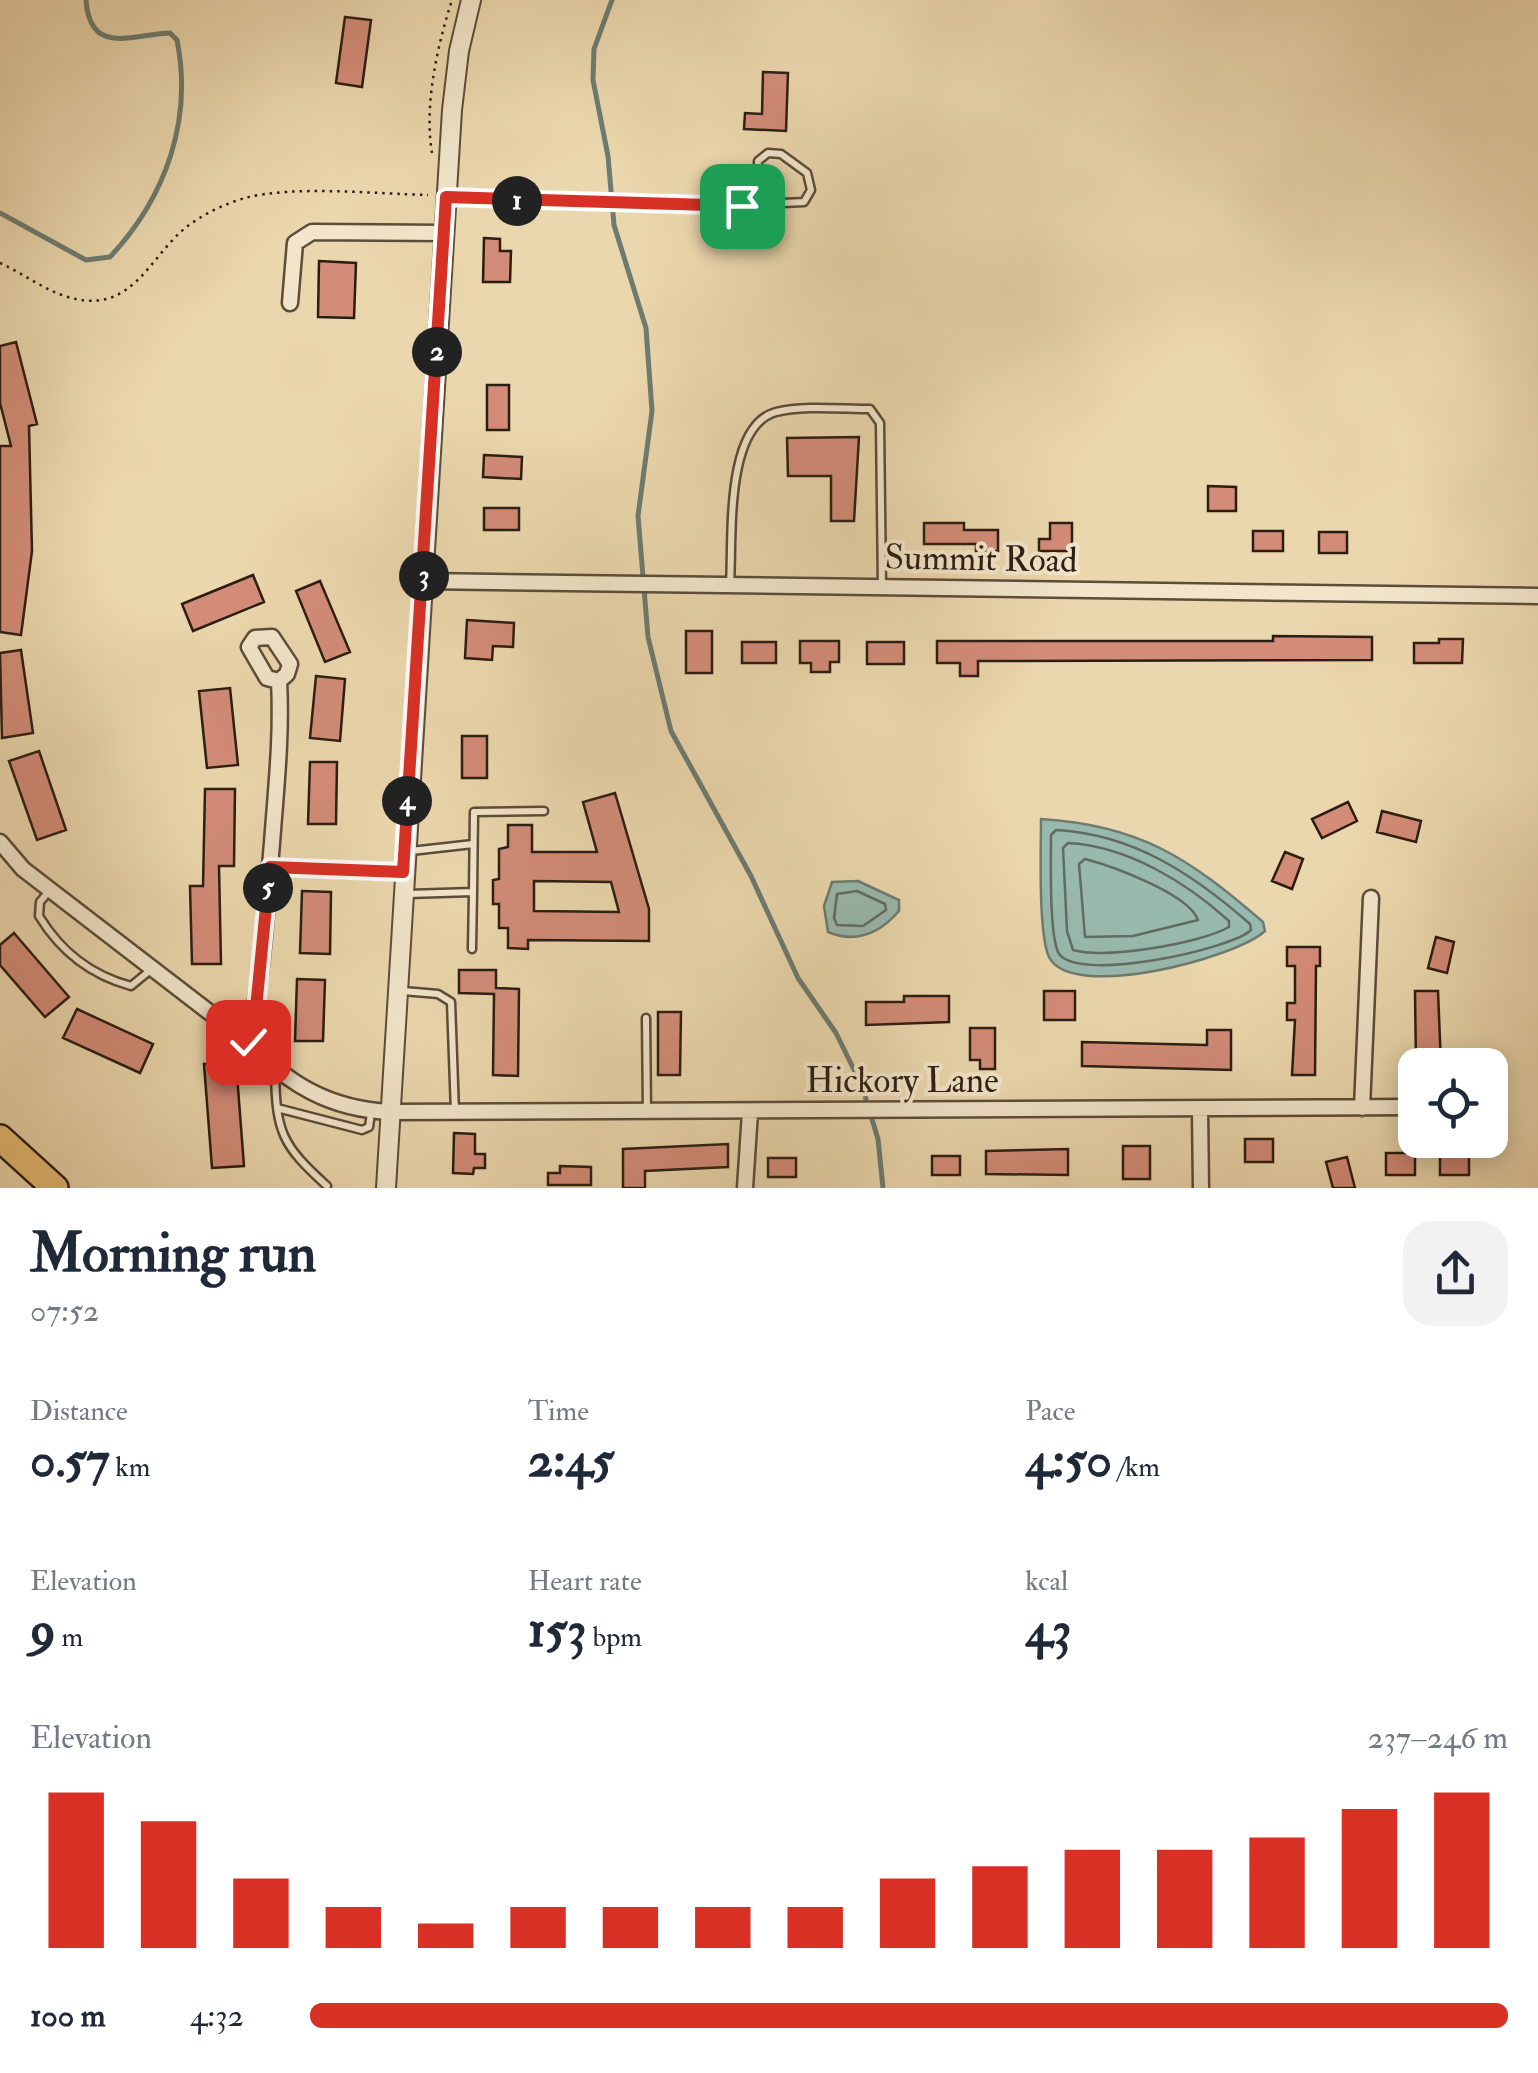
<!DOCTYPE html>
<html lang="en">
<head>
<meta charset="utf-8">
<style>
	:root { --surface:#fff; --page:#f2f2f3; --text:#1f2937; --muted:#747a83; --accent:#d93025 }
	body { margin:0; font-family:"IM FELL Double Pica",serif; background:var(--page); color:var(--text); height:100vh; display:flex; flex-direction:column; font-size:38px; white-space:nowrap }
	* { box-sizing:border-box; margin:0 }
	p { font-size:32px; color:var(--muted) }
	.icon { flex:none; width:55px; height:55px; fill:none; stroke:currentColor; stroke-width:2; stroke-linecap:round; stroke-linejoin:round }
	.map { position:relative; height:1188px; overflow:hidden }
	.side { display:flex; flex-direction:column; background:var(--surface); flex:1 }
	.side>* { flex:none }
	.fabs { position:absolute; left:1398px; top:1048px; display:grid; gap:20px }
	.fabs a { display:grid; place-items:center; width:110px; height:110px; border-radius:20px; background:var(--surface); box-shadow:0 5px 25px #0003; font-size:50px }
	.pin { position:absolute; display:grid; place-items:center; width:85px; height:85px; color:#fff; margin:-42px; border-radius:20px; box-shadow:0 5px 15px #0006 }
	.km { position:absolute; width:50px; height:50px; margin:-25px; border-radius:50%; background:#222; color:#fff; font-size:28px; line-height:50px; text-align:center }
	.round { display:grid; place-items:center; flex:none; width:105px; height:105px; border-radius:30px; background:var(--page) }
	.headline { display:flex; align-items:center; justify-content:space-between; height:170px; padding:0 30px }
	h1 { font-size:55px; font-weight:700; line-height:75px }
	.figures { display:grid; grid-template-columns:repeat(3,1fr); gap:15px; height:170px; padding:10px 30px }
	.figures div { display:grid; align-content:center }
	.figures b { font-size:50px; font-weight:700 }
	.figures small { font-size:28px; font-weight:400 }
	.figures p { font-size:28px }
	.chart { height:280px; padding:20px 30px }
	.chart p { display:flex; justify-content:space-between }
	.chart svg { width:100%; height:180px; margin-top:10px; stroke:var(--accent); stroke-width:6 }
	ul { padding:0 30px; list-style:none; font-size:32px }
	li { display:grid; grid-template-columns:160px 120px 1fr; align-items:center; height:75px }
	li i { height:25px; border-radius:12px; background:var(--accent) }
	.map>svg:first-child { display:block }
</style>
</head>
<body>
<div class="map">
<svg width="1538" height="1188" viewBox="0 0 1538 1188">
	<rect width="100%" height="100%" fill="#ebd7ad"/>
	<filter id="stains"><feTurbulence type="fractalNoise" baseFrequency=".002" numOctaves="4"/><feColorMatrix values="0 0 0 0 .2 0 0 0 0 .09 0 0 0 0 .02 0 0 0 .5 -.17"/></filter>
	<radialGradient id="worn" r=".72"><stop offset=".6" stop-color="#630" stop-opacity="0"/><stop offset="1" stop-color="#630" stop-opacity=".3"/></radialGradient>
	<path fill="#98b9ae" stroke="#6d7b70" stroke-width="2.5" d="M1041 819C1140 825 1189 858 1263 922L1265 931C1236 958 1071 1002 1049 957 1038 933 1041 849 1041 819Z
		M858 881 899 900V911C880 933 857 944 828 932L824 906 832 882Z"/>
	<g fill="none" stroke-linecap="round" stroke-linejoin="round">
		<path stroke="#626b60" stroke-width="2.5" d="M1056 830C1133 834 1193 874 1250 924L1251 930C1230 950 1073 984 1058 952 1049 931 1051 860 1051 835Z
			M1068 843C1127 846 1186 882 1229 921V927C1199 944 1106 959 1073 950L1067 931 1063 848Z
			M1085 859C1112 866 1189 894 1198 920L1133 936 1085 937 1079 864Z
			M857 891 885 904 886 910 863 926 837 925 834 918 837 894Z"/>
		<path stroke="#6d7b70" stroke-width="5" d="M612 0 594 49 593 80 608 156 614 225 646 328 652 411 638 516 648 637 671 731 751 876 798 978 836 1033 862 1086 878 1139 883 1188
			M0 213 86 260 110 257C166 197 193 120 177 40L170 33C133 34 90 57 86 0"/>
	</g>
	<path fill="#d38c78" stroke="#2c1d13" stroke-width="2.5" fill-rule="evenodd" d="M345 17 371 20 362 87 336 83Z
		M763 72 788 73 786 131 744 129 745 113 762 114Z
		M484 238 500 239V251H511L510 282H483Z
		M319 261 356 263 354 318 318 317Z
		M16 342 37 424 29 426 32 551 21 635 0 632V446H11L0 403V346Z
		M487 385H509V430H487Z
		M859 437 854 521H831V476H788L787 438Z
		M484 455 522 457 521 479 483 477Z
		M1208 486 1236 487V511H1208Z
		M484 508H519V530H484Z
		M924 523H964V530H998V551H976V544H924Z
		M1050 523H1072V551H1039V539H1050Z
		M1253 531H1283V551H1253Z
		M1319 532H1347V553H1319Z
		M253 575 264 602 193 631 182 604Z
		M320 581 350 652 325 662 296 591Z
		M467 620 514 623 513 647 493 646 492 660 465 658Z
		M686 631H712V673H686Z
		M1273 636 1372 637V660L978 661V676H960V663H937V641H1273Z
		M1439 639H1463L1462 663H1414V643H1439Z
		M800 641H839V662H830V672H811V663H800Z
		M742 642H776V663H742Z
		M867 642H904V664H867Z
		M21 650 33 733 2 738 0 653Z
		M316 676 345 679 340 741 310 738Z
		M230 688 238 765 207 768 199 691Z
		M462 736H487V778H462Z
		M39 751 66 830 37 840 9 761Z
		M310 762H337L336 824H308Z
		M205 789H235L234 866H219L221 964H192L190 886H203Z
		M615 793 649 909V941L528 940V949L508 948V928H499V904H493V880L499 879V849L508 847V825H532V852H597L583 802ZM534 881 611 882 619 912 534 911Z
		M1348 802 1357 821 1322 838 1312 819Z
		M1382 811 1421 821 1416 842 1377 832Z
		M1285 852 1303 859 1292 889 1272 881Z
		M302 891 331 892 330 954 300 953Z
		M14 933 69 997 45 1017 0 965V945Z
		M1436 937 1454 942 1447 973 1428 968Z
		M1287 947H1320V966H1316L1315 1075H1292L1295 1020H1287V1003H1295V966H1287Z
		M459 970H496V988L519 989 518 1076 493 1075 494 994 459 993Z
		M297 979 325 980 323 1041H295Z
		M1044 991H1075V1020H1044Z
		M1415 991H1438L1441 1065H1416Z
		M904 996H949V1022L866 1025V1002H904Z
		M77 1009 153 1044 140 1073 63 1038Z
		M658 1012H681L680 1075H658Z
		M970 1028H995V1069H980V1060H970Z
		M1207 1030H1231V1070L1082 1066V1042L1207 1045Z
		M236 1062 244 1166 212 1168 204 1064Z
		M454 1133 475 1134V1154H485V1168H474L473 1174 453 1173Z
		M1245 1139H1273V1162H1245Z
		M728 1144V1167L645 1171V1188H623V1149Z
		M1123 1146H1150V1179H1123Z
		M1068 1149V1175L986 1174V1151Z
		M1386 1153H1415V1175H1386Z
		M1440 1153H1469V1175H1440Z
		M932 1156H960V1175H932Z
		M1347 1157 1355 1188H1333L1326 1162Z
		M768 1158H796V1177H768Z
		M560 1166 591 1167V1185H548V1173H560Z"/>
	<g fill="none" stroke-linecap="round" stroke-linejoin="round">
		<g stroke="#5c4c3a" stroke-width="11">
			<path id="service" d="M743 205 804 202 811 190 807 173 781 154 768 153 758 161 759 205
				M730 584C733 540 724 426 776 412 804 405 841 409 870 409L880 423 882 588
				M411 851 473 844
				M49 891 40 902 39 916C61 952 90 975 131 986L153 968
				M473 892 474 812 544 811
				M408 894 473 892 472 949
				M403 991 438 994 451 1002 455 1112
				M646 1018 647 1112
				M275 1071C276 1133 282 1145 327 1186
				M277 1108 362 1130 369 1127 371 1113"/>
		</g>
		<g stroke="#5c4c3a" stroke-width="19">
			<path id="minor" d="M446 197 742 206
				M290 303 295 243 312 232 445 233
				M424 581 1538 596
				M0 842 23 869 248 1042C289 1085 330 1109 390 1112L1415 1107
				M270 867 403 872
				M248 1042C263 977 266 909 272 843 276 789 282 735 279 681L287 674 290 664 272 637 255 638 249 647 267 678 279 681
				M1362 1108 1371 898
				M1200 1110 1201 1188
				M745 1188 750 1112"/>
		</g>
		<g stroke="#5c4c3a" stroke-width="22">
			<path id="tertiary" d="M386 1188 452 110 459 51 471 0"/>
		</g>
		<g stroke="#2c1d13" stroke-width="30">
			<path id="motorway" d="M0 1138 55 1188"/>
		</g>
		<path stroke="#2c1d13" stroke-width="2.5" stroke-dasharray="2.5 5" stroke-linecap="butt" d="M432 153C424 106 437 46 452 0
			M0 263C25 274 49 294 76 299 132 311 149 259 184 229 201 215 224 204 245 198 294 185 376 194 428 195"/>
		<use href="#service" stroke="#f2e5ca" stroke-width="6"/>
		<use href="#minor" stroke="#f2e5ca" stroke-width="14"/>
		<use href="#tertiary" stroke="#f2e5ca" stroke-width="18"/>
		<use href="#motorway" stroke="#e6bc76" stroke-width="25"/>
	</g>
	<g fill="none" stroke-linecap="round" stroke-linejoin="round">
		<g stroke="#fff" stroke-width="20">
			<path id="route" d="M248 1042 256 1008 270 867 403 872 446 197 742 206"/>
		</g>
		<use href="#route" stroke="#d93025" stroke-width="12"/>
	</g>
	<g text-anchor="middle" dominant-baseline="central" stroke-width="8" stroke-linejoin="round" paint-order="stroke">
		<g font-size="35" fill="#2c1d13" stroke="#f2e5ca">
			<text transform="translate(981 559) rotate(1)">Summit Road</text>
			<text x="902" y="1081">Hickory Lane</text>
		</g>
	</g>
	<rect width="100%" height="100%" filter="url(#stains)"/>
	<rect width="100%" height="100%" fill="url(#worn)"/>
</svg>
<div class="fabs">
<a><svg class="icon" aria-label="locate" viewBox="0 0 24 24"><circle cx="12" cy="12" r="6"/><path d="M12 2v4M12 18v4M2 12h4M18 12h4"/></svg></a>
</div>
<div class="pin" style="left:742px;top:206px;background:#1e9e55"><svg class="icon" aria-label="arrive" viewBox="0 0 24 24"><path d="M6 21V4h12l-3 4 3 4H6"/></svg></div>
<div class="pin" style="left:248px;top:1042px;background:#d93025"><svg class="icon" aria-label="check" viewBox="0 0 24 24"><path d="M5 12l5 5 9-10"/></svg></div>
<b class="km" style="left:517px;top:201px">1</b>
<b class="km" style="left:437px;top:352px">2</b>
<b class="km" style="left:424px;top:576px">3</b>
<b class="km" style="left:407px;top:801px">4</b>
<b class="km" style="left:268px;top:888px">5</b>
</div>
<section class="side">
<div class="headline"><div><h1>Morning run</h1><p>07:52</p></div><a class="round"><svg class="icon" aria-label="share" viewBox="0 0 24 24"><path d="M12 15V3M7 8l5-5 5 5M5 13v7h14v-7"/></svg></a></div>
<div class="figures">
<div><p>Distance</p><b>0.57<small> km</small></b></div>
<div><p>Time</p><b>2:45</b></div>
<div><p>Pace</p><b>4:50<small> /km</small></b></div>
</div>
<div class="figures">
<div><p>Elevation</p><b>9<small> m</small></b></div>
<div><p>Heart rate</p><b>153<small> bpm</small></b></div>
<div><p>kcal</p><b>43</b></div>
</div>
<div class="chart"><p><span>Elevation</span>237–246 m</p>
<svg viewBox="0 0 160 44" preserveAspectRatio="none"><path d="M5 44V6M15 44V13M25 44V27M35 44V34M45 44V38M55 44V34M65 44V34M75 44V34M85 44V34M95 44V27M105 44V24M115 44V20M125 44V20M135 44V17M145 44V10M155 44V6"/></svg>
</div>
<ul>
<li><b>100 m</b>4:32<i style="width:100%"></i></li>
</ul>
</section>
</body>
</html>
